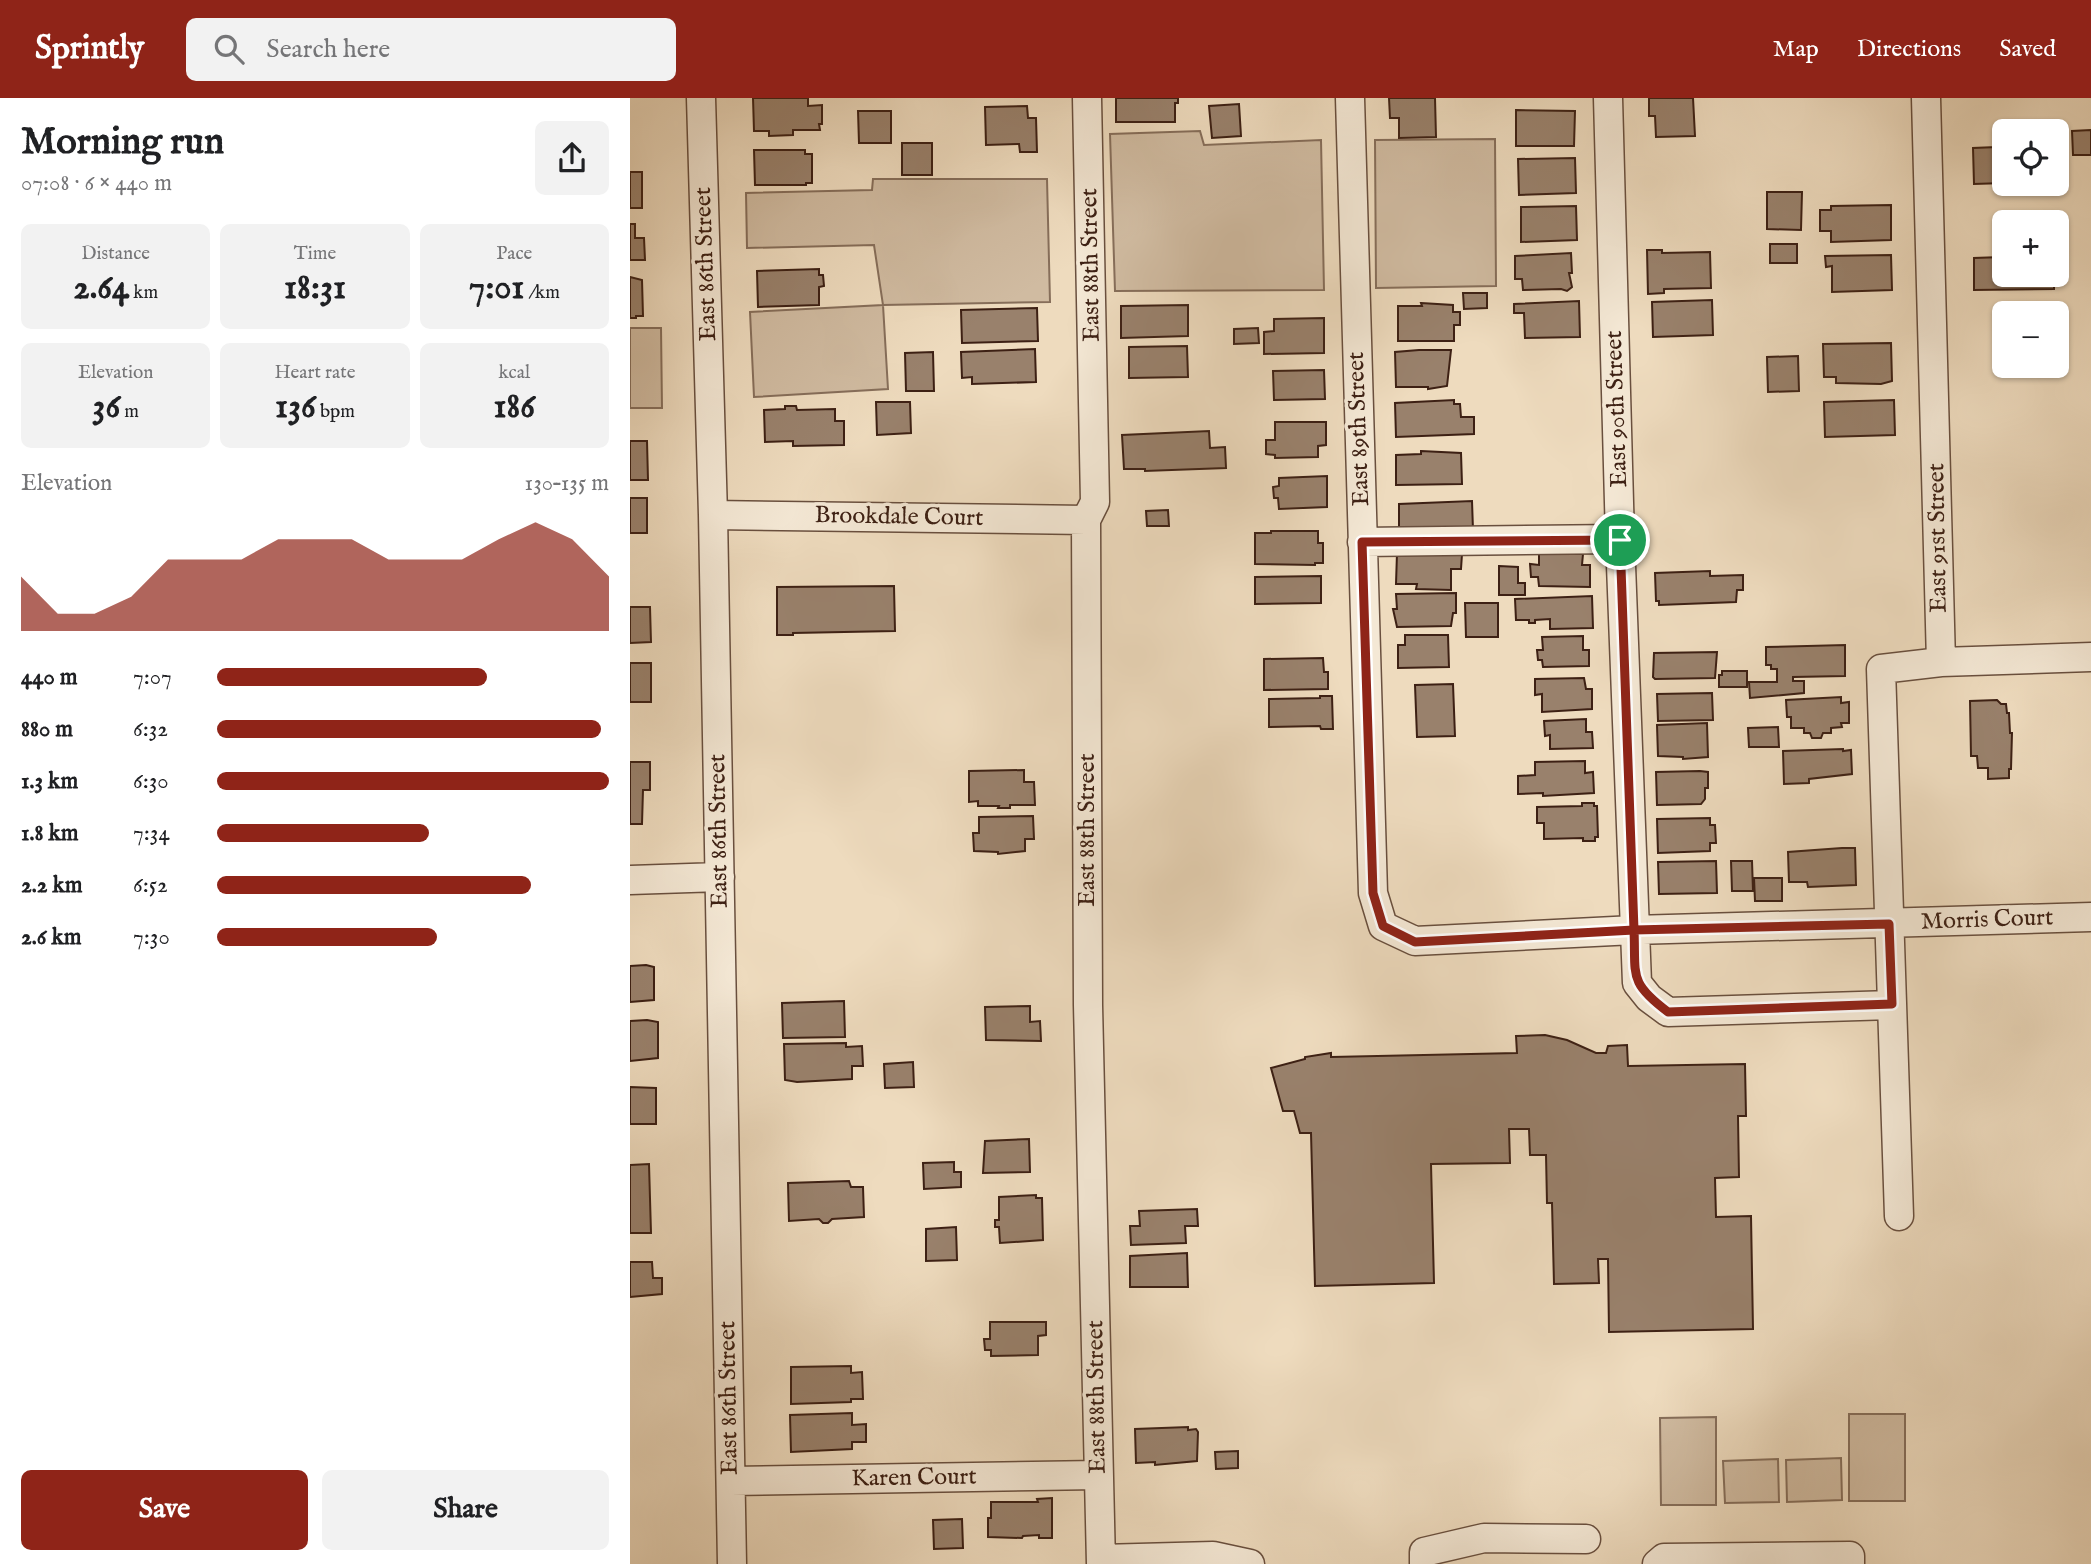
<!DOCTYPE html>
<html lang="en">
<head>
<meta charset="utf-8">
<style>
	:root { --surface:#fff; --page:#f2f2f2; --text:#202124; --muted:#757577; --accent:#8f2418 }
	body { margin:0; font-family:"IM FELL English",serif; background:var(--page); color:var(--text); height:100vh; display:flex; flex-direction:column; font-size:26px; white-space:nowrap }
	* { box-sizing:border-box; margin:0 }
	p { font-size:23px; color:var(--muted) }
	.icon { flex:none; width:38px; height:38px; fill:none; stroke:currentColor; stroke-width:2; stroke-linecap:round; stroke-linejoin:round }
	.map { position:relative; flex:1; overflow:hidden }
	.details { display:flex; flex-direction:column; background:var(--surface); width:630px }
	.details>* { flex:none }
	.fabs { position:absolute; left:1362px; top:21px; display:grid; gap:14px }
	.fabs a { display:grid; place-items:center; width:77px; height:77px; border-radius:10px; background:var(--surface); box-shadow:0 2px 5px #0004; font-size:35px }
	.pin { position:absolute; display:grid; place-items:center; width:60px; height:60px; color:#fff; margin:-30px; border:4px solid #fff; border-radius:50%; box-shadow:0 2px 7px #0007 }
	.round { display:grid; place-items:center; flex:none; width:74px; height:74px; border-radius:10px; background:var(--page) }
	.overview { display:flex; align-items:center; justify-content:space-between; height:119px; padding:0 21px }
	h1 { font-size:38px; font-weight:700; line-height:52px }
	.metrics { display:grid; grid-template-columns:repeat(3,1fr); gap:10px; height:119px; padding:7px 21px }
	.metrics div { display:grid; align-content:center; border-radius:10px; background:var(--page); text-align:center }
	.metrics b { font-size:35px; font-weight:700 }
	.metrics small { font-size:19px; font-weight:400 }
	.metrics p { font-size:19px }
	.chart { height:196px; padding:14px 21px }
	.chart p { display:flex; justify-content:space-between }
	.chart svg { width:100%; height:126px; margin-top:7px; fill:var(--accent); opacity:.7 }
	.button { display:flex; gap:14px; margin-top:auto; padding:14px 21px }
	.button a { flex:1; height:80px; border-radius:10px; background:var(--accent); color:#fff; font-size:28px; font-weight:700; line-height:80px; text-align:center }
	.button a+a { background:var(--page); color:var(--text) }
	ul { padding:0 21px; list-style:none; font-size:23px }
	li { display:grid; grid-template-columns:112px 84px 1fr; align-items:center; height:52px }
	li i { height:18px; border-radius:9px; background:var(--accent) }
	header { display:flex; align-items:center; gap:42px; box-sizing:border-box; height:98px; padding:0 35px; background:var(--accent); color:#fff }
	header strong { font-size:33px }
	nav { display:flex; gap:38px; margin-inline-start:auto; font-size:24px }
	.search { width:490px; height:63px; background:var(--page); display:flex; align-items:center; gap:18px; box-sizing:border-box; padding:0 24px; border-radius:10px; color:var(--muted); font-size:26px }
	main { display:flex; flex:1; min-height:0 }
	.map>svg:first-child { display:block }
</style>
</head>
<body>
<header>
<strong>Sprintly</strong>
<div class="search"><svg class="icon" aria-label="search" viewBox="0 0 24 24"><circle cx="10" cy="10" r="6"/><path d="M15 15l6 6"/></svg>Search here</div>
<nav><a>Map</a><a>Directions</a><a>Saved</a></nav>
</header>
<main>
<section class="details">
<div class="overview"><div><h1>Morning run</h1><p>07:08 · 6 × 440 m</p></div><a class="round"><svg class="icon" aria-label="share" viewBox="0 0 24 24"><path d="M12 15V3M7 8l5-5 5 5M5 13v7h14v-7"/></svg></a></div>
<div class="metrics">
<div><p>Distance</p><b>2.64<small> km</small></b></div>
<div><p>Time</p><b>18:31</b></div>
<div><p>Pace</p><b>7:01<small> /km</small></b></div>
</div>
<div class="metrics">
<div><p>Elevation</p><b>36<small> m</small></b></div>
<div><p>Heart rate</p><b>136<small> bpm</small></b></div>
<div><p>kcal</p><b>186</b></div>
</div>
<div class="chart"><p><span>Elevation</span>130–135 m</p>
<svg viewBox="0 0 160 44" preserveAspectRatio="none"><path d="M0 44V25L10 38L20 38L30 32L40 19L50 19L60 19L70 12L80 12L90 12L100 19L110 19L120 19L130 12L140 6L150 12L160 25V44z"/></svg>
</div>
<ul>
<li><b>440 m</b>7:07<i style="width:69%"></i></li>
<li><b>880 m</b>6:32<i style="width:98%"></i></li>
<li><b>1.3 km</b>6:30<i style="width:100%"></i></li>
<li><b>1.8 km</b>7:34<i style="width:54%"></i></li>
<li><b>2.2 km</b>6:52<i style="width:80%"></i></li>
<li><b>2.6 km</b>7:30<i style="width:56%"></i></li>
</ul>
<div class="button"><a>Save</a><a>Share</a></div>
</section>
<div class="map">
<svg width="1461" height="1466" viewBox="0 0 1461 1466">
	<rect width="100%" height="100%" fill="#eedbbe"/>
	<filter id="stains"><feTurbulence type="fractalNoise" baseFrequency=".00286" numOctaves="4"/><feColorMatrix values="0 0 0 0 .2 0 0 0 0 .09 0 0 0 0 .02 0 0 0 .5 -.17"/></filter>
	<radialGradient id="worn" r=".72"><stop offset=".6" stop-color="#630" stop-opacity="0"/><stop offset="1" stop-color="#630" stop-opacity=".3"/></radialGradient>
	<path fill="#d0bba1" stroke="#866e5a" stroke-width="2" d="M570 33 574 47 691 42 694 192 485 193 480 36Z
		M865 41 866 188 746 190 745 42Z
		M243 81H417L420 204 253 207 258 291 124 299 120 214 253 207 244 147 117 150 116 95 242 92Z
		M0 230H31L32 310H0Z
		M1219 1316H1275V1403H1219Z
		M1086 1319V1407H1031L1030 1320Z
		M1211 1360 1212 1402 1157 1404 1156 1362Z
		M1148 1361 1149 1404 1095 1405 1093 1363Z"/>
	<path fill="#99816c" stroke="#3d2014" stroke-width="2" d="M123 0H178V8L192 7V26H189L190 32H163V37L139 38V33H124Z
		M486 0H548V5H545V24H486Z
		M759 0H805L806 39 769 40V20H760Z
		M1019 0H1063L1065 38 1026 39 1025 18H1019Z
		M609 6 611 38 582 40 579 8Z
		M397 8 398 20H406L407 54H390L389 46 356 47 355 9Z
		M886 12 945 13 944 48H886Z
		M228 13H261V45H229Z
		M1461 32V57H1443L1442 33Z
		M1367 44H1374V85L1344 86 1343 50 1367 49Z
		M272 45H302V77H272Z
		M124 52H175V56H182V85H176V87H125Z
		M945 60 946 95 889 97 888 61Z
		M0 74H12V110H0Z
		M1137 94H1172L1171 132 1137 131Z
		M1261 107V142L1201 144V133H1190V112H1201V108Z
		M946 108 947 142 891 144V109Z
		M0 126H5V140H14L15 162H0Z
		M1140 146H1167V165H1140Z
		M1017 152H1032V155L1080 154 1081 190 1034 191V195L1018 196Z
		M1426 152H1436V171H1426Z
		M941 155 942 175H939L942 189 937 193 931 191 893 192 892 181H885V158Z
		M1372 156 1374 177H1424V191L1344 192V160L1372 159Z
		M1261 157 1262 192 1202 194V168L1196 169 1195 158Z
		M189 171V177H193L194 188 189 189V207L128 209 127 173Z
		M0 179 12 182 13 218H6V220H0Z
		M833 195H857V210L834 211Z
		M1082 202 1083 237 1023 239 1022 204Z
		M949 203 950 239 895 240 894 215H884V206Z
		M791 205 823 207V214H830V227H824V243H768V208H792Z
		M558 207V238L491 240V208Z
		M407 210 408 243 332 245 331 212Z
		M694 220V255L634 256V234L644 233V221Z
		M628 230 629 245 604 246V231Z
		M1261 245 1262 283 1251 286 1206 285V279H1194L1193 246Z
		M557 248 558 279 499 280V249Z
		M405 251 406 284 342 286V279L332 280 331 254Z
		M789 252H821L817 288 798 291V289H766L765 254Z
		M303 254 304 293H276L275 255Z
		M1168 258 1169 293 1138 294 1137 259Z
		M694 272 695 301 644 302 643 273Z
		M824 302V306H830L831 319H844V336L766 339 765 305Z
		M1264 302 1265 337 1195 339 1194 304Z
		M246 304H280L281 335 247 337Z
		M155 308H166L167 312 205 311V323H214V347L163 348V343L135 344 134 312 155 311Z
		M645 324H696V347L688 348V359L645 360V357L636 356V342H645Z
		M579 333 580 350 595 349 596 370 515 373V371H494L492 337Z
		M0 343H17L18 382H0Z
		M791 353 831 355 832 386 766 387V357L791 356Z
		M697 378V409L649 411 648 400H644L643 389 649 388V380Z
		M0 400H17V435H0Z
		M842 403 843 432 769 431V406Z
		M538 412 539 428H517L516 413Z
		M641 433H688V445H693V465H685V467L625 466V435H641Z
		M767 455 832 456 831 471H821V492L786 491 787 486H766Z
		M909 456H953L952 467H960V489L909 488 908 479H901L900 466 909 467Z
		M869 468 888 469V485H895V497H869Z
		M1080 473V478L1113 477V492H1107L1106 504 1029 507V503H1026L1025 475Z
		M691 478V505L625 506V479Z
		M264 488 265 533 163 535V537H147V489Z
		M826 495V515H823L821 528 767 529 763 511H767L766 496Z
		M962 498 963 530 920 531V521L905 522V525H899V522H886L885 501Z
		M835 505H868V539H836Z
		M0 509H20L21 544 0 545Z
		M775 537H818L819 569 768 570V547H775Z
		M953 538V552H959V568L913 569 912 562H908L907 552H913L912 539Z
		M1215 547V578L1163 579V583H1174V595L1120 600 1119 584H1147V571H1141V567H1136V549Z
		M1087 554 1085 580 1025 581 1023 579 1024 555Z
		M693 560 694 574H698V591L634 592V561Z
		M0 565H21V604H0Z
		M1092 573H1117V589H1089V577H1092Z
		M954 580 956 591H962V611L912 614V596L905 597V581Z
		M823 586 825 638 787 639 785 587Z
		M1082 595 1083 622 1028 623 1027 596Z
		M690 598H702L703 631H691L690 628 639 629V601L690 600Z
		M1211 599V605L1219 604V625H1211L1212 629 1201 630V635H1193L1191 640H1182L1180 635H1174V630H1161V619H1157L1156 602Z
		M1367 602 1371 606H1376L1377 615H1379L1380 635H1382L1381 671H1379V680L1358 681V670H1348L1347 658H1341L1340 603Z
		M956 621V634H962L963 650 920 651V637L915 638 914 623Z
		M1077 625 1078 659 1053 661V659L1028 658 1027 627Z
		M1148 629 1149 649H1119L1118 630Z
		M1213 651V653L1221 652 1222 676 1179 681V685L1154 686 1153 653Z
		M955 663V675L963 674 964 695 913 698V695L888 696V678L905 677V664Z
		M0 664H20V692H13L12 726H0Z
		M394 672V684H404L405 707H380V710H368L369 708H348V703L339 704V673Z
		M1070 673 1078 674V690H1075V701L1071 706 1027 707 1026 674Z
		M952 705H964V708H967L968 739H965V743H953V740L914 741V725H907V709L952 708Z
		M403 718 404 741H395V753L368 756V754L344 753 343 735H349V719Z
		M1080 720V727H1085L1086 745H1080V753L1028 755 1027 721Z
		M1212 750H1225L1226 787 1178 789 1177 784H1159L1158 754Z
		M1086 763 1087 795 1029 796 1028 764Z
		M1101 763H1122L1123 793H1102Z
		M1124 780H1152V803H1125Z
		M16 867 24 869V902L0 904V868Z
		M214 903 215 939 153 940 152 905Z
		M400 908V924L410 923 411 943 356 942 355 909Z
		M17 922 28 924V960L0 963V923Z
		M915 937 937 942 966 955H976L978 948 997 947 998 968 1115 966 1116 1018H1108L1109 1079 1085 1080 1086 1119 1121 1118 1123 1231 979 1234 978 1161H968L969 1185 924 1186 922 1105H917L916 1057H900L899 1031H879L880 1065 801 1066 804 1185 685 1188 681 1035H670L664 1013H653L641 970 675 961V959L701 955V959L887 955 886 938Z
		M216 945V949L232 948 233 968H222V981L167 984 155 982 154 946Z
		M283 964 284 989 255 990 254 966Z
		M0 989 26 990V1026H0Z
		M399 1041 400 1074 353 1075 355 1043Z
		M324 1064V1074H331V1089L294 1091 293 1065Z
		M19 1066 21 1135H0V1067Z
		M219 1083 221 1089H233L234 1119 202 1121 198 1125H193L189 1121 159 1123 158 1085Z
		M406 1097V1100H412L413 1142 370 1145 369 1129H365V1122H369V1099Z
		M567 1111 568 1128H555L556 1145 501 1147 500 1128H510L509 1113Z
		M326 1129 327 1162 296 1163V1131Z
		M557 1155 558 1189H500V1158Z
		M0 1164H22L23 1180H32V1196L0 1199Z
		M360 1224H416V1237L408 1238V1257L361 1258V1252H355L354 1241H360Z
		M221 1268V1275L232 1274 233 1301H221V1304L161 1306V1269Z
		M222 1315V1327L236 1326V1344H222V1351L161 1354 160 1317Z
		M558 1329V1332L566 1331 568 1334 567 1363 525 1367V1364L506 1365 505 1331Z
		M608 1353V1370L586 1371 585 1354Z
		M422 1400V1440H409V1437L393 1438 392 1440 358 1439V1420H361V1404H408L407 1401Z
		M332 1421 333 1450 304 1451 303 1422Z"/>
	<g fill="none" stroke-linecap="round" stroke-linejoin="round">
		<g stroke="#694f3e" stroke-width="31">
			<path id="minor" d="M71 0 83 417 102 1466
				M457 0 465 404 456 422 458 907 471 1466
				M720 0 743 795 753 828 785 843 1004 832 1461 819
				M978 0 990 441 1007 885 1019 900 1038 914 1262 907
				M1296 0 1311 564
				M83 417 456 422
				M732 444 990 441
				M0 782 90 779
				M1269 1118 1251 571 1311 564 1461 559
				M101 1383 468 1377
				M471 1461 583 1458 620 1466
				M794 1466V1454L854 1440 956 1441
				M1027 1466 1034 1460 1220 1458V1466"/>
		</g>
		<use href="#minor" stroke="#f4e8d5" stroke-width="28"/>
	</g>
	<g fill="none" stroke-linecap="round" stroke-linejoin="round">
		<g stroke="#fff" stroke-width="14">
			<path id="route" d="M990 442 732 444 743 795 753 828 785 844 1004 832 1259 826 1262 906 1038 914C998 884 1006 878 1004 832L990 442"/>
		</g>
		<use href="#route" stroke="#8f2418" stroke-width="9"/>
	</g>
	<g text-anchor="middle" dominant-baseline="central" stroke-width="7" stroke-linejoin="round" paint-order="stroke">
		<g font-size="24" fill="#3d2014" stroke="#f4e8d5">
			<text transform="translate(76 166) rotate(-92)">East 86th Street</text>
			<text transform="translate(461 167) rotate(-91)">East 88th Street</text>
			<text transform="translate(987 311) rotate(-92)">East 90th Street</text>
			<text transform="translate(729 331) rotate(-92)">East 89th Street</text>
			<text transform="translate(269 419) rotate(1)">Brookdale Court</text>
			<text transform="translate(1308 440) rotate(-91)">East 91st Street</text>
			<text transform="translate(457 732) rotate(-90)">East 88th Street</text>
			<text transform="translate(89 733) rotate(-91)">East 86th Street</text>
			<text transform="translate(1357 822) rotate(-2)">Morris Court</text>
			<text transform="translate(467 1299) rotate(-91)">East 88th Street</text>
			<text transform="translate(99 1300) rotate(-91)">East 86th Street</text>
			<text transform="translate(284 1380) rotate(-1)">Karen Court</text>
		</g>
	</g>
	<rect width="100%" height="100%" filter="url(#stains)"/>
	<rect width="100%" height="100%" fill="url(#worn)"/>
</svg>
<div class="fabs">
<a><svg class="icon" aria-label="locate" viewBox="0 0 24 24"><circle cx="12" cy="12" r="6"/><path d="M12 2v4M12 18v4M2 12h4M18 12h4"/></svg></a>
<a>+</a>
<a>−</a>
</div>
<div class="pin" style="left:990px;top:442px;background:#1e9e55"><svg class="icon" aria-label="arrive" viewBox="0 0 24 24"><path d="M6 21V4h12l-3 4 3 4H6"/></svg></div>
</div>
</main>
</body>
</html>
